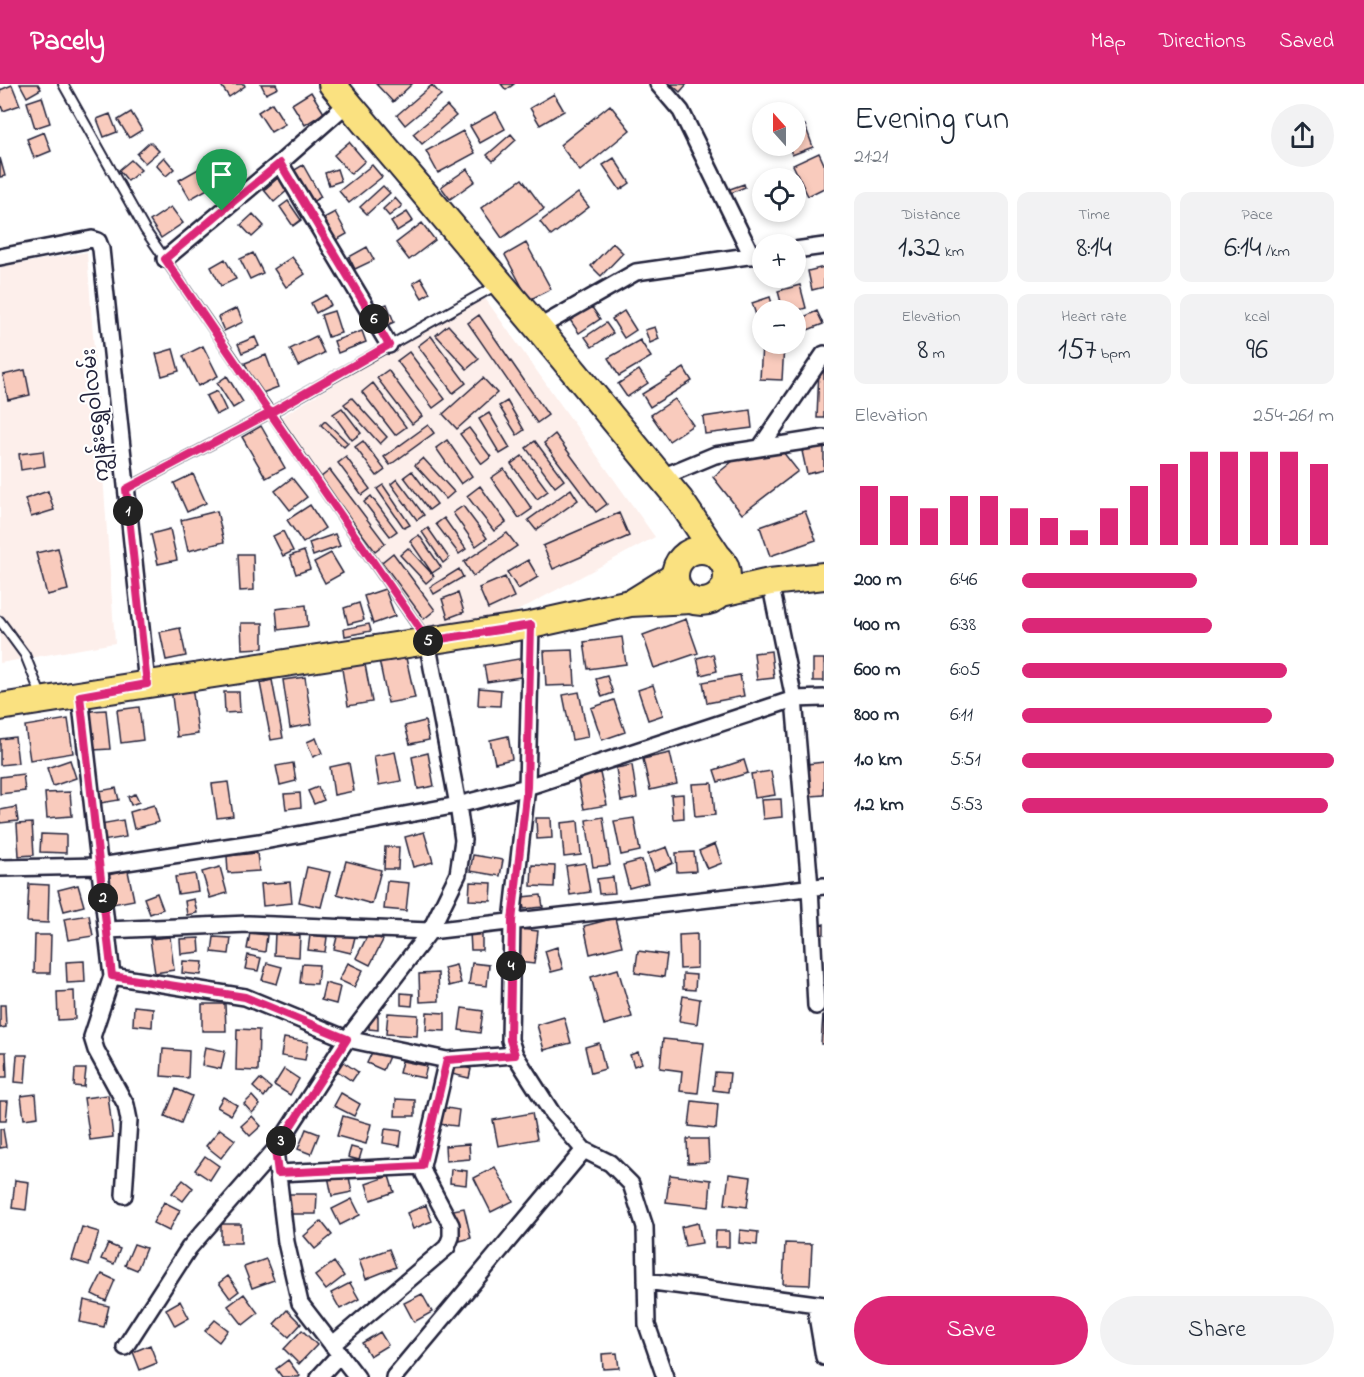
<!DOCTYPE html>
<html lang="en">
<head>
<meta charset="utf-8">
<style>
	:root { --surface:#fff; --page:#f2f2f3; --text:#1f2937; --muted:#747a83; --accent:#db2777 }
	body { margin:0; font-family:"Indie Flower","Noto Sans Myanmar",sans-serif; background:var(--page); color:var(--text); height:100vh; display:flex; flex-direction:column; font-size:22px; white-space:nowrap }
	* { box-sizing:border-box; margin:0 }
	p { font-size:20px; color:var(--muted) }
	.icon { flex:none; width:33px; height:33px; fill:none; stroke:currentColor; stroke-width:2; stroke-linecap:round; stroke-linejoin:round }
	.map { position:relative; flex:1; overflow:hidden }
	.drawer { display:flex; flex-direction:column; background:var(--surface); width:540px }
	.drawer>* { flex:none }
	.needle { width:39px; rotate:339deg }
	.tools { position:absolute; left:752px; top:18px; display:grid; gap:12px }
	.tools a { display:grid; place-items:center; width:54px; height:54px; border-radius:50%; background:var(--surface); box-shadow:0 3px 9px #0003; font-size:30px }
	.pin { position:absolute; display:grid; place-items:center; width:51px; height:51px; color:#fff; margin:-62px -26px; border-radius:50% 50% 50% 0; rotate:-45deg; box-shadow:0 0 6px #0007 }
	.pin .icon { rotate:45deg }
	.km { position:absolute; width:30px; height:30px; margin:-15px; border-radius:50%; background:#222; color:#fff; font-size:16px; line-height:30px; text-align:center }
	.round { display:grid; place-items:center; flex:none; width:63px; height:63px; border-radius:32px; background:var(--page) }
	.summary { display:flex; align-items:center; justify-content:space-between; height:102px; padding:0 30px }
	h1 { font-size:33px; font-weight:600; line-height:45px }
	.figures { display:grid; grid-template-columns:repeat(3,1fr); gap:9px; height:102px; padding:6px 30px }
	.figures div { display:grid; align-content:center; border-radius:12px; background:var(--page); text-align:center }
	.figures b { font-size:30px; font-weight:600 }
	.figures small { font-size:16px; font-weight:400 }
	.figures p { font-size:16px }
	.chart { height:168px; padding:12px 30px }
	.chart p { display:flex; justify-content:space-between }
	.chart svg { width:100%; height:108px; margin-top:6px; stroke:var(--accent); stroke-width:6 }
	.action { display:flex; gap:12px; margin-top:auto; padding:12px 30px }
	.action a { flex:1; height:69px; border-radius:36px; background:var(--accent); color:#fff; font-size:24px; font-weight:600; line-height:69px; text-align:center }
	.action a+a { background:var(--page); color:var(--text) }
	ul { padding:0 30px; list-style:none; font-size:20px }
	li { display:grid; grid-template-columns:96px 72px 1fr; align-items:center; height:45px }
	li i { height:15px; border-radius:8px; background:var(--accent) }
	header { display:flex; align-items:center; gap:36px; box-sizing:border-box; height:84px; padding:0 30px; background:var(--accent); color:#fff }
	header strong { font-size:28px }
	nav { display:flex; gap:33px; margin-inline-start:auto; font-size:21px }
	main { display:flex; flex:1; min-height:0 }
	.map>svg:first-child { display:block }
</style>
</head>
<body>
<header>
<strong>Pacely</strong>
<nav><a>Map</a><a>Directions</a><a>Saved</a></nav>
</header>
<main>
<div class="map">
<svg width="824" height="1293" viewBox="0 0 824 1293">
	<rect width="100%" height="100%" fill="#fff"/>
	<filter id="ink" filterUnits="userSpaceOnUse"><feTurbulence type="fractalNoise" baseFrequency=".0167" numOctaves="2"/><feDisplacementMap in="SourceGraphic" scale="12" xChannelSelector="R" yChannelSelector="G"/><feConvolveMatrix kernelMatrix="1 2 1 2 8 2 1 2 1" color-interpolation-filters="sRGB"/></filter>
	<g filter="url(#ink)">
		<path fill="#fdefeb" d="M87 168 115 559 0 579V183Z
			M482 210 655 453 506 533 422 544 271 339Z"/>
		<path fill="#f9cbbd" stroke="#22223b" stroke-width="1.5" d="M20 0H38L41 5 27 13Z
			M220 0H244L245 2 229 13Z
			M261 0H276L278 4 266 10Z
			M376 0H412L393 18Z
			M501 0H514L506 6Z
			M671 0H687L680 8Z
			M12 1 20 21 3 27 0 19V6Z
			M432 1 441 11 405 41 397 31Z
			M311 8 324 29 305 41 292 20Z
			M554 10 564 27 540 41 530 24Z
			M42 13 50 39 35 44 27 18Z
			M272 19 285 40 271 48 258 28Z
			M610 21 630 46 580 87 560 61Z
			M447 22 456 32 422 60 413 50Z
			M131 28 142 46 129 54 118 36Z
			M496 28 505 45 480 59 470 42Z
			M110 30 117 48 104 53 97 35Z
			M805 41 813 63 792 71 789 62H795V45Z
			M463 47 475 69 438 89 426 67Z
			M44 48 51 67 34 74 27 55Z
			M511 50 516 56 493 77 487 71Z
			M150 58 159 67 145 79 137 70Z
			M349 58 365 77 351 90 334 71Z
			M227 68 236 81 221 92 212 79Z
			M819 69 824 80V104L808 112 793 81Z
			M164 73 174 85 166 92 156 81Z
			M0 74 5 92 0 93Z
			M614 74 630 99 620 106 603 81Z
			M131 76 141 86 128 97 119 86Z
			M303 81 321 113 310 119 293 87Z
			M372 81 382 93 349 119 339 107Z
			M200 84 211 103 190 115 179 96Z
			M337 85 341 97 329 101 325 89Z
			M467 85 475 97 450 115 441 103Z
			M279 93 289 105 274 118 264 106Z
			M522 95 544 125 502 154 481 124Z
			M744 100 745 103 731 109 730 105Z
			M383 102 390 109 367 130 360 123Z
			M578 109 589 123 551 152 540 138Z
			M395 114 402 122 389 132 383 125Z
			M288 117 301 136 293 142 280 123Z
			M171 123 183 139 161 154 150 137Z
			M335 128 347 150 333 158 320 136Z
			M407 128 413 137 397 147 391 138Z
			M253 130 264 142 252 153 241 141Z
			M422 139 435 156 409 176 396 159Z
			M526 159 551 205 529 216 505 171Z
			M613 159 623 169 601 192 591 182Z
			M367 163 374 176 355 185 349 173Z
			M253 169 263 189 250 195 240 175Z
			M292 173 305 190 286 203 274 185Z
			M225 175 236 195 221 202 211 183Z
			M824 183V203L812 206 808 187Z
			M421 194 430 209 422 214 413 199Z
			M800 201 806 224 795 227 783 226 778 207Z
			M326 211 331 221 316 229 311 219Z
			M770 213 774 226H762V239L759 240 752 219Z
			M589 219 600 235 579 249 568 233Z
			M387 220 394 238 383 243 375 225Z
			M237 224 243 238 224 247 218 233Z
			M334 227 341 249 328 253 321 231Z
			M624 227 636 246 624 254 612 235Z
			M817 227 823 240 795 251V237Z
			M479 231 548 331 537 339 468 239Z
			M606 239 613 249 592 263 585 253Z
			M448 241 479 275 467 285 436 251Z
			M655 243 659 255 650 259 645 246Z
			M362 247 366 258 338 269 334 257Z
			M316 252 324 269 298 282 290 265Z
			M431 252 466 299 453 309 418 262Z
			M255 253 259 262 242 269 238 260Z
			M640 256 651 273 619 292 608 274Z
			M762 260 784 261 782 296 760 295Z
			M203 262 218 292 198 302 183 272Z
			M173 265 179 287 162 292 156 270Z
			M409 268 445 315 433 324 397 277Z
			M266 271 278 303 257 311 245 279Z
			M684 284 692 297 650 323 642 310Z
			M819 284H824V334H817Z
			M25 286 30 311 8 316 3 291Z
			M388 286 422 332 412 340 377 294Z
			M639 286 648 299 627 313 618 300Z
			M227 292 243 318 233 324 217 299Z
			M483 294 497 309 457 345 443 330Z
			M373 299 406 343 395 351 362 308Z
			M217 307 226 326 216 331 206 312Z
			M352 314 387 353 380 360 344 320Z
			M675 315 693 341 669 357 651 331Z
			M507 317 524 346 517 351 499 322Z
			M342 324 361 349 352 356 333 330Z
			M750 326 752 344 705 350 703 333Z
			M489 329 510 364 500 370 479 335Z
			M325 337 348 359 344 363 321 341Z
			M428 341 434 349 390 381 384 373Z
			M261 342 285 384 266 394 242 353Z
			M469 344 491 373 482 380 460 350Z
			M768 349 798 387 742 430 713 393Z
			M555 350 607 420 596 428 544 359Z
			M447 356 472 392 461 400 436 364Z
			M363 357 385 386 377 392 355 363Z
			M535 357 564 396 555 403 526 364Z
			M824 362V386L807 390 802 367Z
			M43 367 45 382 21 386 19 370Z
			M522 372 548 407 537 415 511 380Z
			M346 373 370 405 362 411 338 379Z
			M423 374 454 408 446 415 415 381Z
			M504 385 532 425 519 434 491 394Z
			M330 386 385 459 375 467 320 394Z
			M412 387 437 420 429 426 404 393Z
			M193 390 206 419 187 428 174 399Z
			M292 394 307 413 290 426 275 407Z
			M397 395 424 431 417 436 391 400Z
			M383 401 410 441 404 444 377 405Z
			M480 402 506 438 494 447 467 412Z
			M571 405 578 416 536 446 528 436Z
			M48 407 54 426 31 433 25 415Z
			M371 412 397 447 390 452 364 418Z
			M310 421 325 444 303 459 287 436Z
			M463 422 487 454 476 462 453 429Z
			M217 427 224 458 188 467 181 436Z
			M805 427 816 456 770 472 760 443Z
			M619 429 629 452 553 485 543 462Z
			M444 434 466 465 459 470 436 440Z
			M428 444 449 474 443 479 422 448Z
			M170 445 177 476 158 480 151 450Z
			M283 447 293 467 283 472 273 452Z
			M507 449 517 462 473 492 464 478Z
			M335 450 340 462 313 472 309 459Z
			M419 451 441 483 432 489 410 457Z
			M58 464 68 506 47 511 36 469Z
			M408 464 434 492 426 499 400 471Z
			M304 467 310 485 296 490 290 472Z
			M331 469 343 489 325 499 314 478Z
			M393 469 435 526 424 535 382 478Z
			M238 470H253L254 506 240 507Z
			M528 476 538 493 518 505 507 488Z
			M459 485 463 493 434 510 430 503Z
			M505 493 514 513 488 525 479 504Z
			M385 505 395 532 373 540 364 512Z
			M458 509 464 528 448 534 442 515Z
			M359 519 364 536 348 540 344 524Z
			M306 521 308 542 278 546 276 525Z
			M686 535 698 569 654 584 643 551Z
			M241 539H263V564L242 565Z
			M369 540 371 547 345 552 344 545Z
			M180 544 186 572 166 576 160 548Z
			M622 553 626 580 588 585 584 558Z
			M404 565 415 614 388 619 378 571Z
			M573 566 575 601 546 602 544 567Z
			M771 567 774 594 757 596 754 569Z
			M713 570 717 587 701 591 697 574Z
			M524 574 527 592 487 598 484 581Z
			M364 575 372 618 348 622 341 579Z
			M813 575H824V597H813Z
			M740 591 744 612 707 619 703 598Z
			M607 592 613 609 602 613 596 595Z
			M305 593 312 640 290 644 283 596Z
			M272 596 283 654 271 656 260 599Z
			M192 601 198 650 177 653 171 604Z
			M653 601 663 631 648 636 638 606Z
			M479 604 501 606 500 622 478 621Z
			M224 608H239L240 628 225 629Z
			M579 608 588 653 572 656 563 611Z
			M614 616 625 648 602 656 591 624Z
			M139 623 143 656 121 659 117 626Z
			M106 626 110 665 93 666 90 627Z
			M68 635 73 669 30 676 25 642Z
			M425 637 429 656 410 660 405 642Z
			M508 652 512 675 495 679 490 656Z
			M15 653 18 679 0 681V655Z
			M316 654 322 669 313 673 307 658Z
			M395 668 401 697 379 701 374 672Z
			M428 669 434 702 418 705 412 673Z
			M670 669 677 700 650 706 643 675Z
			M70 676 76 694 53 702 47 684Z
			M744 676 748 689 718 698 714 686Z
			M824 678V711L811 712 807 680Z
			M293 679 296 697 280 701 276 682Z
			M349 679 354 707 334 711 330 683Z
			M632 681 637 714 621 717 616 684Z
			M771 687 775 711 755 714 751 690Z
			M600 689 607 721 584 725 577 693Z
			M23 690 25 707 0 710V693Z
			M228 698 233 732 217 734 212 700Z
			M712 699 715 731 695 733 692 700Z
			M318 703 324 716 314 720 308 707Z
			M116 704 119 716 101 719 99 707Z
			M70 708 72 732 47 734 45 709Z
			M300 709 301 723 286 725 284 710Z
			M135 710 139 718 131 721 128 713Z
			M683 710 684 734 673 735 671 711Z
			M781 715 782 733 763 735 761 716Z
			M154 721 159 738 134 745 130 728Z
			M16 723 18 737 0 739V726Z
			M603 733 610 781 593 783 586 736Z
			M536 734H551L552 754 537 755Z
			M634 734 640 767 621 771 614 737Z
			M123 736 126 753 103 757 100 740Z
			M578 737 581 771 564 773 561 739Z
			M32 739 34 771 19 772 17 740Z
			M424 748 433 778 413 783 405 753Z
			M41 750 66 751V769L40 768Z
			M715 760 722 779 707 785 699 767Z
			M385 763H399L398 785H384Z
			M667 763 673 779 654 787 648 770Z
			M694 768 696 787 677 788 676 769Z
			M257 769 259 787 228 789 227 772Z
			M473 771 503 776 500 792 470 787Z
			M642 776 648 799 629 804 623 781Z
			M346 777 381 786 372 820 337 810Z
			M585 779 590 808 570 811 566 782Z
			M532 781 555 782 554 803 531 802Z
			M220 783 227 809 210 814 202 788Z
			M307 783 330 788 321 823 299 818Z
			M128 787 134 816 113 820 107 791Z
			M195 790 198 807 178 810 175 793Z
			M613 793 615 809 599 810 597 795Z
			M387 797 409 799 406 827 384 825Z
			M290 798 292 819 263 822 261 800Z
			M470 798 492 799 491 817 469 816Z
			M29 800 49 801 48 839 27 838Z
			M78 801 84 822 64 827 58 806Z
			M157 809 163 825 150 830 144 814Z
			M541 811 543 823 524 825 522 813Z
			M194 815 197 829 187 831 185 817Z
			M89 831 93 852 68 856 64 835Z
			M615 834 622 862 590 870 584 842Z
			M824 840V850L817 852 814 843Z
			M520 845 538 847 534 880 517 878Z
			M470 848H482V866H471Z
			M250 849 267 851 265 868 247 865Z
			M275 849 300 851 299 873 274 871Z
			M338 849 355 853 351 869 334 865Z
			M369 849 383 856 370 881 356 874Z
			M697 850V884L680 885 679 851Z
			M35 851H51L50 889H34Z
			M310 851 327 853 325 868 308 866Z
			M170 853 174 886 155 889 150 855Z
			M214 853 231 854 229 870 212 868Z
			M199 854 200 868 181 870 180 855Z
			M557 863 563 885 551 888 545 867Z
			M638 867 667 871 664 893 635 889Z
			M248 871 261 874 258 887 245 885Z
			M84 877 85 898 67 899 66 878Z
			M183 877 203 878 201 891 182 889Z
			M267 879 282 883 277 900 262 896Z
			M348 879 363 886 354 903 339 896Z
			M472 879 489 881 487 902 469 900Z
			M302 880 319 881 317 900 300 899Z
			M456 881 461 899 449 902 444 884Z
			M618 885 632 933 604 941 591 893Z
			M438 889 439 917 420 918 419 890Z
			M683 890 696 891 695 906 683 905Z
			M325 899 340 903 336 920 321 916Z
			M74 907 75 935 58 936 57 908Z
			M401 909 413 910 412 922 401 921Z
			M683 912 700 915 697 940 679 937Z
			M202 920H225L226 947H202Z
			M0 921H5L6 943 0 944Z
			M134 922 153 924 152 943 133 941Z
			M462 924 483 927 480 949 459 946Z
			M427 928 445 929V947L426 946Z
			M388 929 418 931 417 952 386 950Z
			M823 931H824V960H821Z
			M370 932H378V946L369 945Z
			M564 933 571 959 544 966 537 941Z
			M237 945 259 946 258 987 236 986Z
			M284 954 308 958 305 976 281 972Z
			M663 955 704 959 698 1009 680 1007 682 987 660 984Z
			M599 959 605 985 591 989 585 963Z
			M205 963 225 967 221 985 202 981Z
			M374 964 390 970 383 986 367 979Z
			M163 965 189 967 188 994 161 992Z
			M0 968H6L7 993H0Z
			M638 968 642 979 634 982 630 971Z
			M17 971H27L25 999 15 998Z
			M342 977 358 988 352 997 336 986Z
			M402 977 427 982 424 994 399 989Z
			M454 980 471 985 469 994 452 990Z
			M75 985H86L84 1003 74 1002Z
			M284 985 299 995 290 1011 274 1001Z
			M715 988 730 989 728 1008 713 1006Z
			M260 995 271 1004 264 1013 253 1003Z
			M176 1005 192 1012 181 1039 165 1032Z
			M341 1009 360 1020 354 1032 334 1022Z
			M36 1010 38 1033 24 1035 21 1012Z
			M108 1011 113 1053 90 1056 84 1014Z
			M252 1012 260 1021 252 1029 244 1020Z
			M223 1013 237 1021 231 1031 217 1023Z
			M396 1015 415 1016V1032H395Z
			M0 1017H8L6 1037H0Z
			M692 1017 718 1020 716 1045 689 1042Z
			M441 1023 459 1026 457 1042 438 1040Z
			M532 1029 537 1055 498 1062 493 1036Z
			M252 1032 261 1042 250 1052 241 1042Z
			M343 1032 371 1040 366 1060 337 1052Z
			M0 1045H3L6 1063 0 1064Z
			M220 1045 235 1056 221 1074 206 1062Z
			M306 1045 319 1050 311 1070 298 1065Z
			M385 1045 402 1047 400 1062 383 1059Z
			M687 1055H708L709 1078 688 1079Z
			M469 1060 470 1075 446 1077 445 1062Z
			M351 1063 362 1066 359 1076 348 1073Z
			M205 1072 219 1082 210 1096 195 1086Z
			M495 1083 513 1117 491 1128 474 1094Z
			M451 1085 467 1087 466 1101 450 1099Z
			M348 1088 352 1108 332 1112 328 1092Z
			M729 1090 751 1093 747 1123 725 1120Z
			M670 1091 711 1096 709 1123 666 1118Z
			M389 1092 394 1108 371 1116 366 1100Z
			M15 1096 29 1098 26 1126 12 1124Z
			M183 1096 193 1104 183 1117 172 1109Z
			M288 1110H317L316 1130H288Z
			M352 1115 360 1131 340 1141 332 1125Z
			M164 1118 180 1126 169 1147 153 1139Z
			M426 1121 432 1137 413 1145 407 1129Z
			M464 1124 471 1154 460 1157 453 1126Z
			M321 1137 332 1151 315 1165 304 1152Z
			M698 1139 702 1159 685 1162 681 1143Z
			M221 1140H241V1159H221Z
			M82 1143 99 1148 89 1181 72 1176Z
			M740 1146 758 1148 757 1161 739 1159Z
			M716 1147H729V1163H715Z
			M785 1159 812 1160 810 1201 783 1200Z
			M108 1160 120 1165 114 1180 101 1175Z
			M134 1160 146 1164 137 1186 125 1181Z
			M389 1165 396 1183 366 1195 359 1176Z
			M266 1175 274 1196 252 1204 244 1183Z
			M334 1178 344 1192 326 1206 315 1192Z
			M102 1190 115 1196 106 1217 92 1210Z
			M228 1192 239 1207 230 1214 219 1199Z
			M350 1199 359 1215 340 1225 331 1209Z
			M244 1210 258 1229 243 1241 228 1222Z
			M422 1210 432 1228 414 1238 404 1219Z
			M84 1216 109 1222 104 1243 80 1238Z
			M180 1217 189 1234 175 1242 166 1225Z
			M287 1226 301 1240 289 1253 274 1240Z
			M215 1236 228 1246 219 1258 205 1247Z
			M302 1246 317 1261 299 1280 284 1265Z
			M380 1248 388 1261 370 1272 362 1259Z
			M150 1261 157 1279 140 1286 133 1268Z
			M617 1269 619 1284 603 1285 602 1270Z
			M288 1276 300 1292 299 1293H282L276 1285Z"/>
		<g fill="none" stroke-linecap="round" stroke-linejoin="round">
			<g stroke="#22223b" stroke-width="12">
				<path id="service" d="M63 0 145 146 425 553
					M126 405 270 329 495 202
					M0 537 25 571 41 611"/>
			</g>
			<g stroke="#22223b" stroke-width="20">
				<path id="minor" d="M658 0 681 27 752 172
					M280 79 389 261
					M795 166 824 162
					M0 173 92 155 98 157 101 165 147 600
					M165 175 280 79 348 19
					M538 244 636 188 762 170
					M760 364 824 270
					M662 393 715 371 824 354
					M770 498 794 615 810 803 816 922
					M531 541 527 703 512 837 510 956 515 971 552 1029 584 1066 610 1079 631 1100 645 1143 647 1241 665 1293
					M80 612 112 892 92 953 96 966 126 1021 129 1036 124 1111
					M0 784 100 782 259 758 458 721 527 703 794 615 824 614
					M107 846 248 840 430 847 824 802
					M112 892 245 913 347 955 447 976 515 971
					M275 1066 286 1158 300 1219 357 1293
					M278 1089 422 1082
					M646 1197 824 1221
					M815 1220 824 1273
					M332 1261 447 1163 451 1153V1141L424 1090 422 1082 447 976
					M125 1263 189 1164 275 1066 347 955 430 847 458 790 463 756 458 721 427 557
					M319 1293 340 1270
					M394 1293 584 1066"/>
			</g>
			<g stroke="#22223b" stroke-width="30">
				<path id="primary" d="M633 518 675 492
					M0 623 531 541 630 519 691 516"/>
			</g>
			<g stroke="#22223b" stroke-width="30">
				<path id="trunk" d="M332 0 538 244 680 416 717 471
					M675 492a26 26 0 1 1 52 0a26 26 0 1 1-52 0Z
					M721 509 770 498 824 492"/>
			</g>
			<use href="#service" stroke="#fff" stroke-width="8"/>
			<use href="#minor" stroke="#fff" stroke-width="15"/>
			<use href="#primary" stroke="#fae180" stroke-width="26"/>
			<use href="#trunk" stroke="#fae180" stroke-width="26"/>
		</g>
	</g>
	<g fill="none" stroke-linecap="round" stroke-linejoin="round" filter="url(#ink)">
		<g stroke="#fff" stroke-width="12">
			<path id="route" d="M222 127 165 175 270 329 126 405 147 600 80 612 112 892 245 913 347 955 275 1066 278 1089 422 1082 447 976 515 971 510 956 512 837 527 703 531 541 428 557 270 329 389 261 280 79 222 127"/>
		</g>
		<use href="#route" stroke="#db2777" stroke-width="8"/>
	</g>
	<g text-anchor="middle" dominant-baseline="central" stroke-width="4.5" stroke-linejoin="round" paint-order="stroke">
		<g font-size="20" fill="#22223b" stroke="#fff">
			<text transform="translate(97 331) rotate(-96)">ကျွန်းရွှေဝါလမ်း</text>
		</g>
	</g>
</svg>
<div class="tools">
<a><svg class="needle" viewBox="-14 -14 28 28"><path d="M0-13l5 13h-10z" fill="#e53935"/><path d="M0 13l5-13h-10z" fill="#747a83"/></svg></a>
<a><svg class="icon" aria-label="locate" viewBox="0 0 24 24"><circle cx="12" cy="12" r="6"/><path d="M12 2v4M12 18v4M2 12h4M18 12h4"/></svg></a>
<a>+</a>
<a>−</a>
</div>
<div class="pin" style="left:222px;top:127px;background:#1e9e55"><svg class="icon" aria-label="arrive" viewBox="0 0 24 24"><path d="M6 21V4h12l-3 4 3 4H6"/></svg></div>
<b class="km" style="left:128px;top:427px">1</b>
<b class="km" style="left:103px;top:814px">2</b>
<b class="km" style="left:281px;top:1057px">3</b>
<b class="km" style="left:511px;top:882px">4</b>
<b class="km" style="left:428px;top:557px">5</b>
<b class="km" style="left:374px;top:235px">6</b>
</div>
<section class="drawer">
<div class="summary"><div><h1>Evening run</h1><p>21:21</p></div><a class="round"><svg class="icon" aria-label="share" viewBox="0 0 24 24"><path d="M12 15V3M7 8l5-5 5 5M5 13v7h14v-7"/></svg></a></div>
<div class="figures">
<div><p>Distance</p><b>1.32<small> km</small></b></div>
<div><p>Time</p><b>8:14</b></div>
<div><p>Pace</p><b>6:14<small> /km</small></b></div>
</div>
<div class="figures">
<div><p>Elevation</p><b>8<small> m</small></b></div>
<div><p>Heart rate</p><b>157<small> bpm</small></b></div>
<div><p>kcal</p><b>96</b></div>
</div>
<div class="chart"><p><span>Elevation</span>254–261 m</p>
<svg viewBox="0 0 160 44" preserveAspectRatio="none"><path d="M5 44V20M15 44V24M25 44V29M35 44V24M45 44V24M55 44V29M65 44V33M75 44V38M85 44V29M95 44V20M105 44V11M115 44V6M125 44V6M135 44V6M145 44V6M155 44V11"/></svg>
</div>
<ul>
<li><b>200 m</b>6:46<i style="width:56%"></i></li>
<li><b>400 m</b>6:38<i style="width:61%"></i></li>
<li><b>600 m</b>6:05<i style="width:85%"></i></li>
<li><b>800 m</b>6:11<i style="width:80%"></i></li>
<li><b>1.0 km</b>5:51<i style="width:100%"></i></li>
<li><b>1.2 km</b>5:53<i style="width:98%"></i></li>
</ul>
<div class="action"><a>Save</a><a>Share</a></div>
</section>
</main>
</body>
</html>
